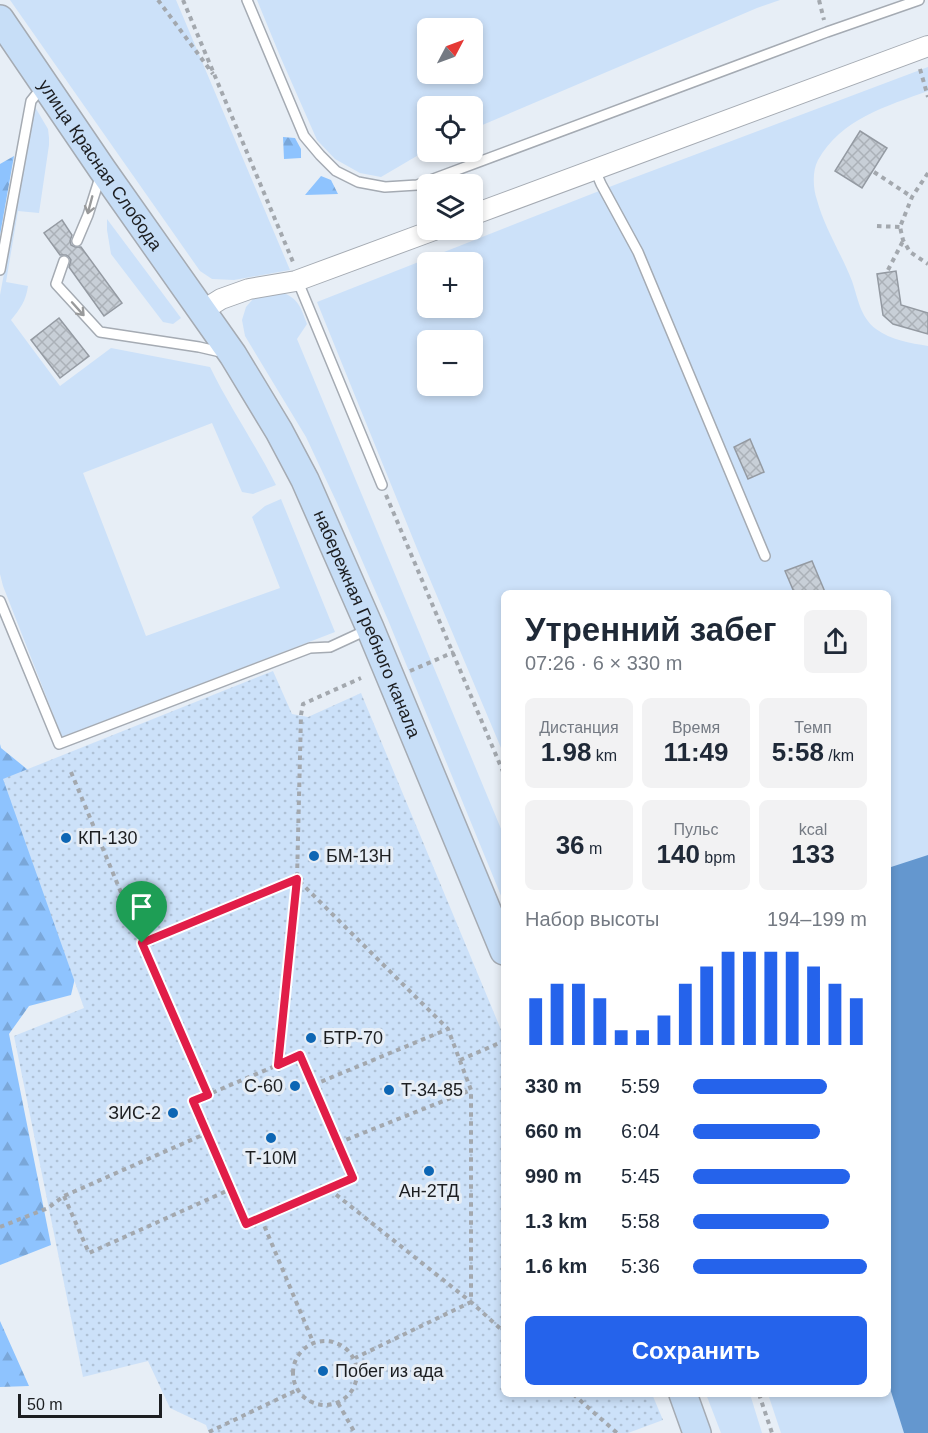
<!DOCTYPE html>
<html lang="ru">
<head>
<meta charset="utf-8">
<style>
	:root { --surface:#fff; --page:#f2f2f3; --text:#1f2937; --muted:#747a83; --accent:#2563eb }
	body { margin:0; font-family:Arial,sans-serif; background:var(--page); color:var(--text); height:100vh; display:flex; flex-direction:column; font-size:22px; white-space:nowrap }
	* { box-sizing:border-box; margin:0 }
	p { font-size:20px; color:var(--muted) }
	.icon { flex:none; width:33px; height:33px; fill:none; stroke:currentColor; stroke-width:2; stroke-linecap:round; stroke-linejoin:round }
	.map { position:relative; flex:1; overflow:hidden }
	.sheet { position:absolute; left:501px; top:590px; width:390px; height:807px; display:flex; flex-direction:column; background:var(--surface); border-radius:9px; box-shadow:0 3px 9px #0003 }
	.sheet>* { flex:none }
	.needle { width:39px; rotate:49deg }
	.fabs { position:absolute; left:417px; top:18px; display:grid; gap:12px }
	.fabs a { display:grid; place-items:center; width:66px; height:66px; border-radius:9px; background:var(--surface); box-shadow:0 3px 9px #0003; font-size:30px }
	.scale { position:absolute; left:18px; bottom:15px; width:144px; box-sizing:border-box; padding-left:6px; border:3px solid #1c1e21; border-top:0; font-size:16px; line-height:21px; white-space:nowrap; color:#1c1e21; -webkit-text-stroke:4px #e7eef6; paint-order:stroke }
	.pin { position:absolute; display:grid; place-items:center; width:51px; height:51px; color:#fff; margin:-62px -26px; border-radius:50% 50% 50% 0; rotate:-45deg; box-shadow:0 0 6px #0007 }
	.pin .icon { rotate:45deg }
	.round { display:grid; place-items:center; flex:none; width:63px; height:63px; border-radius:9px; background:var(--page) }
	.headline { display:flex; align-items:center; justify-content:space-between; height:102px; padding:0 24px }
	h1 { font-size:33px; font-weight:700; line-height:45px }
	.stats { display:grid; grid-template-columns:repeat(3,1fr); gap:9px; height:102px; padding:6px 24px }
	.stats div { display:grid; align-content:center; border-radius:9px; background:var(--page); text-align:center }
	.stats b { font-size:26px; font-weight:700 }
	.stats small { font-size:16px; font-weight:400 }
	.stats p { font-size:16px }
	.chart { height:168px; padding:12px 24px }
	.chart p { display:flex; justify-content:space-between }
	.chart svg { width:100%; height:108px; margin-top:6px; stroke:var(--accent); stroke-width:6 }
	.button { display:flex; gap:12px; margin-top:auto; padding:12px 24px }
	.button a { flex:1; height:69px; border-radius:9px; background:var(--accent); color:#fff; font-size:24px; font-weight:700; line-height:69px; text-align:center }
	ul { padding:0 24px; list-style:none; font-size:20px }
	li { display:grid; grid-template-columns:96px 72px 1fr; align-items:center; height:45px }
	li i { height:15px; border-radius:8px; background:var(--accent) }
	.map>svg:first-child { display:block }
</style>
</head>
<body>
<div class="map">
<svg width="928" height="1433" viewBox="0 0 928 1433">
	<defs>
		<pattern id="forest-firs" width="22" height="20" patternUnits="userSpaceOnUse" patternTransform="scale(1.5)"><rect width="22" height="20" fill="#8ec3fe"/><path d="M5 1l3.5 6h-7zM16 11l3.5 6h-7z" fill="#7aa7d9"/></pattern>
		<pattern id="park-dots" width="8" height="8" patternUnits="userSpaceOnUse" patternTransform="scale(1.5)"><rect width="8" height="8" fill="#cce1f9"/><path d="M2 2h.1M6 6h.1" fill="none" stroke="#afc1d5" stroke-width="1.8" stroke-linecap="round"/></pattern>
		<pattern id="building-cross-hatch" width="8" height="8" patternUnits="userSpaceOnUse" patternTransform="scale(1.5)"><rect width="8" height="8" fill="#c8cfd7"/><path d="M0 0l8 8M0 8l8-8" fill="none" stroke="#abb1b8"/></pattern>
	</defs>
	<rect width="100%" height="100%" fill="#e7eef6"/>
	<path fill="#cce1f9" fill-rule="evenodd" d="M10 0H176L290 270 234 280 212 279 200 271Z
		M257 0H780L757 8 473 129 472 106H428L427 150 381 177 360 173 335 159 317 140 280 56ZM428 28H472V74H428Z
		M928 67V91C887 106 841 119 818 160 812 171 813 189 817 200 825 229 841 253 852 281 858 298 860 317 876 329 891 340 910 343 928 346V1433H781L768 1394H888V592H504V755L418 551 317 302 617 184ZM428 262H472V308H428ZM428 340H472V386H428Z
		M35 107 48 129 49 138V145L39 213 18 211 6 282 28 286C26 301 20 309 11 320L60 386 111 348 210 367C230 408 256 445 276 485L253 494 242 492 212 423 83 473 146 636 280 588 252 517 265 506 281 499 335 632 62 737 3 586 0 574V295Z
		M107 219 181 318 173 324 163 322 111 254 107 230Z
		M279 291C298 298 300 305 307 324L297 339 504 836V903L388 620 337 503 306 437 245 336 242 320 246 307 253 299 263 293Z
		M706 1394H750L762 1433H721Z"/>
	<path fill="url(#forest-firs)" d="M283 137 295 138 301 149V158L284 159Z
		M14 156 0 235V164Z
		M321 176 331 180 338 194 305 195Z
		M0 744 1 748 49 787 84 940 71 995 29 1006 9 1034 51 1245 0 1265Z
		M0 1321 29 1386 0 1387Z"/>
	<path fill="url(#park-dots)" d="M273 671 292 714 308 717 361 693 504 1037V1394H652L663 1420 628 1433H209L206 1425 170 1408 148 1361 83 1377 14 1036 84 1008 3 779Z"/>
	<path fill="#6497cf" d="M928 855V1433H904L888 1382V868Z"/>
	<path fill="url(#building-cross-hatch)" stroke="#949aa2" stroke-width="1.5" d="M860 131 887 148 862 188 835 171Z
		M62 220 72 235 70 241 71 245 75 247H81L122 303 104 316 69 267 71 260 69 257 66 255H60L44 233Z
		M896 271 901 305 928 313V334L893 324 883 315 877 274Z
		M59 318 89 356 60 378 31 340Z
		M750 439 764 472 748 479 734 447Z
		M812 561 825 592H794L785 571Z"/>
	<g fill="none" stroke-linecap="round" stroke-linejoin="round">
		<g stroke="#a5abb3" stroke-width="12">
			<path id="lane" d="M247 0 304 136 320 155 336 171 358 182 385 187 417 185 827 32 919 0
				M595 170 601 184 638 252 765 556
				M77 241 88 215 101 174
				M64 261 56 284 100 332 199 347 225 353
				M0 270 31 101 43 86
				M296 281 301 289 382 485
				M0 601 59 744 310 648 330 647 369 629"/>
		</g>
		<g stroke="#a5abb3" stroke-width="22">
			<path id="street" d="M472 215 928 46
				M202 311 221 299 249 289 296 281 434 230"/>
		</g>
		<g stroke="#a5abb3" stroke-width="30">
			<g id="secondary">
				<path id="s1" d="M0 19 102 169 233 355 279 431 305 480 370 628 504 951"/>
				<path d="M683 1394 697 1433"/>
			</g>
		</g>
		<path stroke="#a3a8ae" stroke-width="4" stroke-dasharray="4.5 4.5" stroke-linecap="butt" d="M158 0 213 74
			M183 0 293 262
			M819 0 824 20
			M920 69 928 97
			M874 172 912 197
			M928 173 912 197 900 227 903 240 910 252 928 264
			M877 226 900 227
			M888 270 903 241
			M386 495 504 774
			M410 671 454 652
			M71 772 142 943 208 1095
			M142 943 297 879 448 1029 471 1090V1302L355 1358
			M301 1055 353 1178 246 1224 193 1101Z
			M460 1060 504 1041
			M278 1065 297 879 301 715 303 704 361 678
			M313 1085 448 1029
			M338 1143 471 1090
			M329 1189 471 1302 504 1332
			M64 1196 89 1253 231 1189
			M261 1218 313 1342
			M0 1227 48 1208 64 1196 207 1133
			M293 1373a32 32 0 1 1 64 0a32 32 0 1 1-64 0Z
			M573 1394 617 1433
			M759 1394 772 1433
			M338 1403 355 1433
			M209 1432 297 1390"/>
		<use href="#lane" stroke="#fff" stroke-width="9"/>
		<use href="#street" stroke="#fff" stroke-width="20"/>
		<use href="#secondary" stroke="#c7def7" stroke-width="27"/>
	</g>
	<defs><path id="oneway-shaft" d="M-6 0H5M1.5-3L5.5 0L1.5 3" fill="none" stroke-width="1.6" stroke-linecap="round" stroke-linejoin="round" transform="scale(1.5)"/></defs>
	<g stroke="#999a9b">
		<use href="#oneway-shaft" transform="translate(90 205) rotate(105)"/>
		<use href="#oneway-shaft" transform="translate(78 309) rotate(48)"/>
	</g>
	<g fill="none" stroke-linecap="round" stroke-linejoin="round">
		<g stroke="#fff" stroke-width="12">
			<path id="route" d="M297 879 278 1065 300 1055 353 1178 246 1224 193 1101 208 1095 142 943Z"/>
		</g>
		<use href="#route" stroke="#e11d48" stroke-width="8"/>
	</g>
	<g fill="#0d66b4" stroke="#e7eef6" stroke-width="2">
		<circle cx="66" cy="838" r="6"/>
		<circle cx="314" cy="856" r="6"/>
		<circle cx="311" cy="1038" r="6"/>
		<circle cx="295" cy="1086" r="6"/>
		<circle cx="389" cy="1090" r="6"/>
		<circle cx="173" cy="1113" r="6"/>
		<circle cx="271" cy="1138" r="6"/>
		<circle cx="429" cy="1171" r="6"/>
		<circle cx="323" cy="1371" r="6"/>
	</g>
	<g text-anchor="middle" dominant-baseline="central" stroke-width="6" stroke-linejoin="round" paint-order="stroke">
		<g font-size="18" fill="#1c1e21" stroke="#e7eef6">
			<text stroke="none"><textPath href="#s1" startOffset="177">улица Красная Слобода</textPath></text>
			<text stroke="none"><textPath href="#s1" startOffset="710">набережная Гребного канала</textPath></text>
		</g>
		<g font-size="18" fill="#1c1e21" stroke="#e7eef6" text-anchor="start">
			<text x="78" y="838">КП-130</text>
			<text x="326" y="856">БМ-13Н</text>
			<text x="323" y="1038">БТР-70</text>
			<text x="283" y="1086" text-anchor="end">С-60</text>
			<text x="401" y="1090">T-34-85</text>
			<text x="161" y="1113" text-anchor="end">ЗИС-2</text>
			<text x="271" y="1158" text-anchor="middle">Т-10М</text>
			<text x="429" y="1191" text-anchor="middle">Ан-2ТД</text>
			<text x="335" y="1371">Побег из ада</text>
		</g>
	</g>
</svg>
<div class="fabs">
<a><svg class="needle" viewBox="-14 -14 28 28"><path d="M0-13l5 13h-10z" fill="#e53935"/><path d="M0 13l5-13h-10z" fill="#747a83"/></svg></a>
<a><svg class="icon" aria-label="locate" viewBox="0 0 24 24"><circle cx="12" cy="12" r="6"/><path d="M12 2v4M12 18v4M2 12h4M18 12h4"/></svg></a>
<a><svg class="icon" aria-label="layers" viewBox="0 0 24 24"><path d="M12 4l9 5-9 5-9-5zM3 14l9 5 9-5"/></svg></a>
<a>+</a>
<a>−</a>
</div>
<div class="scale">50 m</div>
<div class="pin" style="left:142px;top:943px;background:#1e9e55"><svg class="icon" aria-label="arrive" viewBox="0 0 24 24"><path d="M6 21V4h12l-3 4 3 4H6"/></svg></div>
<section class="sheet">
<div class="headline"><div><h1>Утренний забег</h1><p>07:26 · 6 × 330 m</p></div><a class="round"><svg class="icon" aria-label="share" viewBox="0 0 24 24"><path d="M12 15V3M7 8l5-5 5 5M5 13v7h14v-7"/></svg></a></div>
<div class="stats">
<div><p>Дистанция</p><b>1.98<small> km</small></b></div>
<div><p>Время</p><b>11:49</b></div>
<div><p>Темп</p><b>5:58<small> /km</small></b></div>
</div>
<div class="stats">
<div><b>36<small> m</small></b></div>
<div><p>Пульс</p><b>140<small> bpm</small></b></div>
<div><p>kcal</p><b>133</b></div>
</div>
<div class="chart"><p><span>Набор высоты</span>194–199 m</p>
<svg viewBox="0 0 160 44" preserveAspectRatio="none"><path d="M5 44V25M15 44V19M25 44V19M35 44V25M45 44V38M55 44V38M65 44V32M75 44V19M85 44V12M95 44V6M105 44V6M115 44V6M125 44V6M135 44V12M145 44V19M155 44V25"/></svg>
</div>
<ul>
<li><b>330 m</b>5:59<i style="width:77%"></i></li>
<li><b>660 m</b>6:04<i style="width:73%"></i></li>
<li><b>990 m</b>5:45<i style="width:90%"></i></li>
<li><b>1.3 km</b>5:58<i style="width:78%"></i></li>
<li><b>1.6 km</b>5:36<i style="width:100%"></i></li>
</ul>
<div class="button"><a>Сохранить</a></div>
</section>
</div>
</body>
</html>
